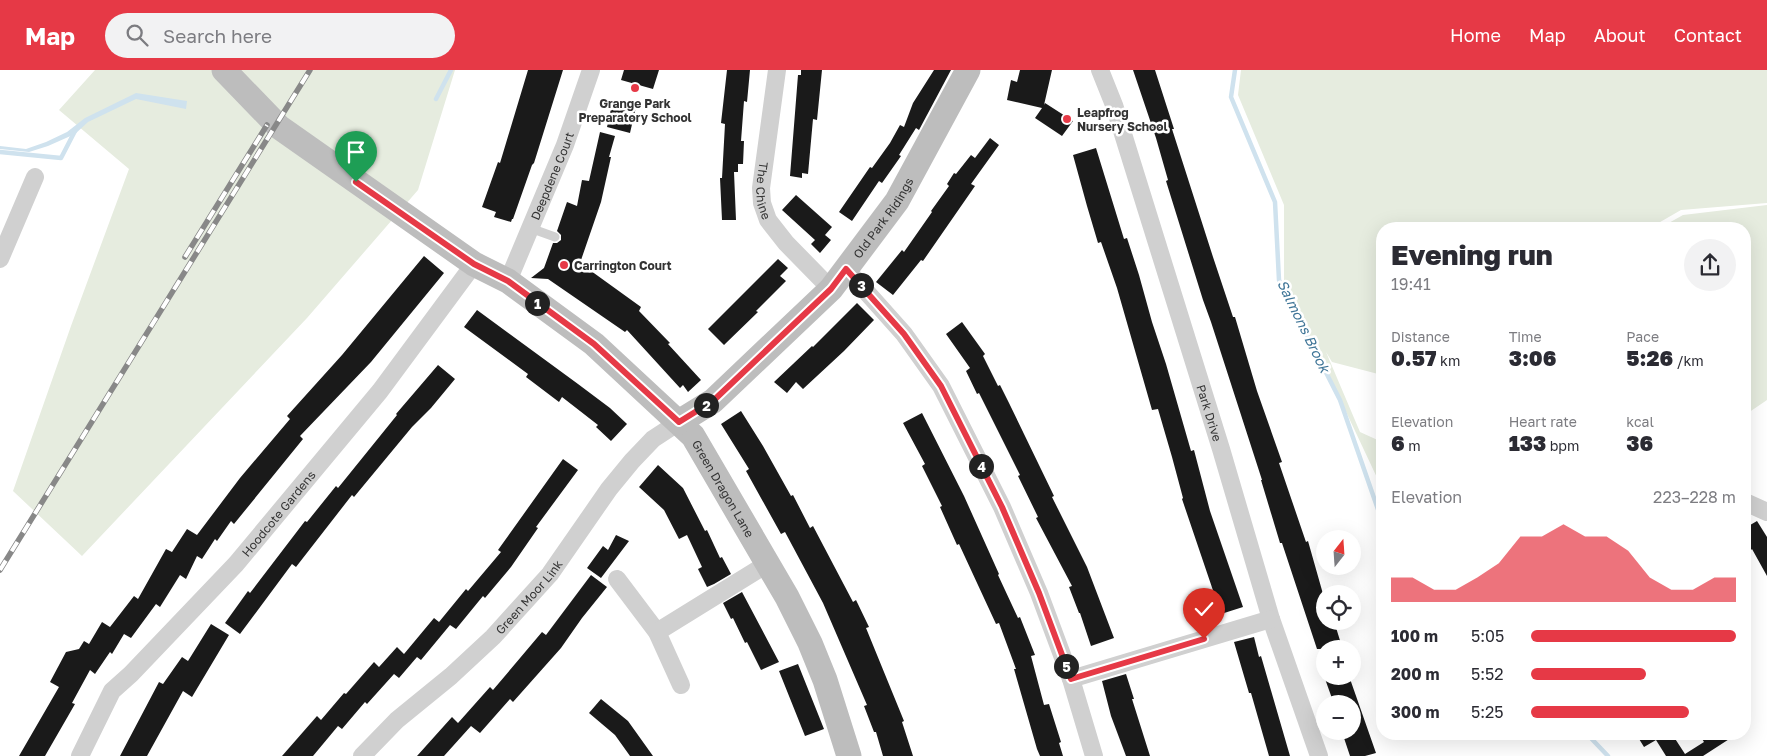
<!DOCTYPE html>
<html lang="en">
<head>
<meta charset="utf-8">
<style>
	:root { --surface:#fff; --page:#f2f2f3; --text:#2b2b33; --muted:#7c7c81; --accent:#e63946 }
	body { margin:0; font-family:"Golos Text",sans-serif; background:var(--page); color:var(--text); height:100vh; display:flex; flex-direction:column; font-size:19px; white-space:nowrap }
	* { box-sizing:border-box; margin:0 }
	p { font-size:16px; color:var(--muted) }
	.icon { flex:none; width:28px; height:28px; fill:none; stroke:currentColor; stroke-width:2; stroke-linecap:round; stroke-linejoin:round }
	.map { position:relative; flex:1; overflow:hidden }
	.panel { position:absolute; left:1376px; top:152px; width:375px; height:518px; display:flex; flex-direction:column; background:var(--surface); border-radius:20px; box-shadow:0 5px 20px #0002 }
	.panel>* { flex:none }
	.needle { width:32px; rotate:17deg }
	.buttons { position:absolute; left:1316px; top:460px; display:grid; gap:10px }
	.buttons a { display:grid; place-items:center; width:45px; height:45px; border-radius:50%; background:var(--surface); box-shadow:0 5px 20px #0002; font-size:25px }
	.pin { position:absolute; display:grid; place-items:center; width:42px; height:42px; color:#fff; margin:-51px -21px; border-radius:50% 50% 50% 0; rotate:-45deg; box-shadow:0 0 5px #0007 }
	.pin .icon { rotate:45deg }
	.km { position:absolute; width:25px; height:25px; margin:-12px; border-radius:50%; background:#222; color:#fff; font-size:14px; line-height:25px; text-align:center }
	.round { display:grid; place-items:center; flex:none; width:52px; height:52px; border-radius:26px; background:var(--page) }
	.head { display:flex; align-items:center; justify-content:space-between; height:85px; padding:0 15px }
	h1 { font-size:28px; font-weight:800; line-height:38px }
	.metrics { display:grid; grid-template-columns:repeat(3,1fr); gap:8px; height:85px; padding:5px 15px }
	.metrics div { display:grid; align-content:center }
	.metrics b { font-size:21px; font-weight:800 }
	.metrics small { font-size:14px; font-weight:400 }
	.metrics p { font-size:14px }
	.chart { height:140px; padding:10px 15px }
	.chart p { display:flex; justify-content:space-between }
	.chart svg { width:100%; height:90px; margin-top:5px; fill:var(--accent); opacity:.7 }
	ul { padding:0 15px; list-style:none; font-size:16px }
	li { display:grid; grid-template-columns:80px 60px 1fr; align-items:center; height:38px }
	li i { height:12px; border-radius:6px; background:var(--accent) }
	header { display:flex; align-items:center; gap:30px; box-sizing:border-box; height:70px; padding:0 25px; background:var(--accent); color:#fff }
	header strong { font-size:24px }
	nav { display:flex; gap:28px; margin-inline-start:auto; font-size:18px }
	.search { width:350px; height:45px; background:var(--page); display:flex; align-items:center; gap:12px; box-sizing:border-box; padding:0 18px; border-radius:28px; color:var(--muted); font-size:19px }
	.map>svg:first-child { display:block }
</style>
</head>
<body>
<header>
<strong>Map</strong>
<div class="search"><svg class="icon" aria-label="search" viewBox="0 0 24 24"><circle cx="10" cy="10" r="6"/><path d="M15 15l6 6"/></svg>Search here</div>
<nav><a>Home</a><a>Map</a><a>About</a><a>Contact</a></nav>
</header>
<div class="map">
<svg width="1767" height="686" viewBox="0 0 1767 686">
	<rect width="100%" height="100%" fill="#fff"/>
	<path fill="#e6ecdf" d="M95 0H455L418 120 307 248 82 486 13 421 71 256 129 99 59 40Z
		M1241 0H1767V133L1681 140 1648 159H1382V305L1332 292 1326 282 1360 362 1382 372V414H1380L1284 210V135L1238 25Z
		M1767 135V330L1745 345V159H1658L1683 145Z"/>
	<path fill="#cfe2ee" d="M136 23 187 31 186 39 136 29 88 52 75 64 48 76 29 82 0 79V76L26 79 46 72 67 62 85 48Z"/>
	<g fill="none" stroke-linecap="round" stroke-linejoin="round">
		<path stroke="#cfe2ee" stroke-width="4.5" d="M1235 0 1231 27 1275 132 1279 210 1340 330 1382 451
			M436 29 451 0
			M0 82 61 88 75 61
			M1587 664 1608 686"/>
	</g>
	<path fill="#1a1a1a" d="M528 0H563L534 93 532 95 513 149H512L511 152 494 147 496 142 482 137 498 92 500 93Z
		M624 0H659L653 19 621 10Z
		M727 0H750L747 32 744 31 741 71H744L743 94H738V102H734L736 150H722L720 108H722L725 54 721 53Z
		M801 0H822L817 50 813 49 808 104 802 103V108L790 106 798 5H801Z
		M934 0H951L919 60 916 58 899 85 901 86 882 113 879 111 852 151 839 142 870 97 872 98 890 73 900 55 904 57 913 33Z
		M1020 0H1052L1044 35 1045 33 1073 51 1062 66 1035 48 1042 38 1007 30 1011 10 1017 12Z
		M1133 0H1155L1174 59H1172L1213 187 1233 247H1235L1257 321 1282 392 1279 393 1306 472 1308 471 1325 531V551H1334L1342 577 1335 579H1317L1282 473H1280L1261 410H1262L1211 252 1203 230 1166 111 1168 110 1156 68Z
		M620 33 636 37 630 63 607 57 612 34 620 36Z
		M600 62 615 66 609 87H611L601 132 580 193 641 237 639 241 670 273 668 274 701 310 688 322 683 315 680 318 627 260 625 262 548 209 531 208 544 198 553 173H557L561 170V165L557 161 567 132 577 136 582 110 589 111Z
		M990 68 999 75 971 114 975 116 923 191 921 190 893 225 876 212 902 180 904 182 932 142 931 141 949 116 947 114 954 103 956 104 971 85 975 88Z
		M1096 78 1124 169 1127 168 1139 205 1152 252 1166 294 1191 381 1194 380 1210 441 1243 537 1221 544 1182 429 1183 428 1172 387 1158 339 1152 340 1117 218 1101 172 1098 173 1087 136 1073 85Z
		M796 125 832 157 825 165 831 170 820 183 811 174 815 170 782 140Z
		M424 186 444 203 371 292 300 366 303 369 234 454 231 451 217 471 215 469 202 489 197 486 186 509 180 505 160 537 156 534 131 568 124 564 112 584 110 582 95 604 90 600 72 633 75 634 45 686H19L59 617 50 612 66 582 79 579 84 571 89 574 102 552 110 557 134 526 138 529 166 479 172 482 187 459 197 465 240 408 290 349 287 346 342 285Z
		M778 189 788 198 780 206 786 211 756 241 758 242 724 275 708 259Z
		M857 233 874 250 844 281 803 319 796 312 787 323 774 312 812 276 813 277Z
		M477 240 578 314 610 338 627 354 611 371 596 357 598 355 562 327 559 332 526 307 528 304 464 257Z
		M962 252 985 284 983 286 998 316 1000 315 1009 333 1054 426 1052 427 1087 497 1114 568 1091 576 1080 543H1079L1069 517 1072 516 1036 448 1038 447 1018 406 1020 405 979 323 977 324 966 301 970 298 946 264Z
		M438 295 455 309 431 338 412 357 354 427 352 425 296 497 292 494 240 564 225 553 248 521 250 523 305 451 307 452 336 416 338 418 397 345 396 344Z
		M741 341 763 376 791 426 793 425 810 458 813 456 853 532 856 530 869 557 866 558 904 651 902 652 913 686H883L876 662H874L864 636 867 635 823 533 785 462 781 464 746 401 749 399 721 354Z
		M922 343 964 426 999 504 998 505 1018 548 1020 547 1035 585 1031 586 1044 635 1049 634 1061 672 1059 673 1063 686H1040L1037 679 1014 599H1016L999 553 996 554 959 474 957 475 940 437 942 436 922 396 925 394 903 353Z
		M563 389 578 400 536 457 538 458 511 497 485 528 483 526 456 559 450 555 421 590 417 587 399 608 394 604 367 634 365 632 342 659 338 656 313 686H282L317 646 321 650 344 623 346 624 374 592 379 597 397 577 404 584 434 548 439 552 466 519 468 521 501 482 498 480Z
		M658 395 683 418 705 461 707 460 720 488 722 487 731 504 714 514 707 517 698 499 702 497 687 465 679 469 664 440 639 417Z
		M1757 451 1767 467V506L1752 479 1751 480 1745 471V458Z
		M616 465 629 471 601 508 587 498 603 476 608 480Z
		M591 505 607 517 582 548 561 578 513 632 510 629 480 663 471 656 444 686H417L452 647 458 653 490 617 493 620 542 562 546 565Z
		M742 522 779 592 761 600 747 572 745 573 733 548 731 549 723 533Z
		M211 554 229 565 192 627 183 621 147 686H120L159 612 163 614 182 587 188 591Z
		M1254 567 1259 587 1261 586 1290 686H1269L1251 623H1249L1234 572Z
		M798 594 824 659 805 666 779 601Z
		M1126 604 1134 629H1132L1150 686H1126L1111 646 1102 611Z
		M1324 606H1349L1376 683 1365 686H1350L1343 665 1352 662V634H1334Z
		M601 629 628 651 653 686H630L615 665 589 643Z
		M1636 664H1672L1685 684 1704 672 1699 664H1737L1703 686H1666L1656 670 1644 677Z"/>
	<g fill="none" stroke-linecap="round" stroke-linejoin="round">
		<path stroke="#d0d0d0" stroke-width="9" d="M530 158 555 167"/>
		<g stroke="#d0d0d0" stroke-width="18">
			<path id="s1" d="M777 0 761 118 762 133 768 150 786 173 831 219"/>
			<path id="s2" d="M1100 0 1114 35 1221 379 1271 549 1319 686"/>
			<path d="M0 189 35 107"/>
			<path d="M846 199 904 264 941 316 1002 437 1039 523 1071 609 1094 686"/>
			<path id="s3" d="M508 211 565 75 591 0"/>
			<path d="M1745 432 1767 442"/>
			<path d="M617 509 657 562 681 615"/>
			<path d="M657 562 767 494"/>
			<path d="M1071 609 1271 549"/>
			<path id="s4" d="M80 686 112 621 131 604 236 494 380 321 474 194"/>
			<path id="s5" d="M362 686 397 650 451 606 493 567 550 504 609 419 632 391 653 369 679 352"/>
		</g>
		<g stroke="#bdbdbd" stroke-width="25">
			<path id="s6" d="M224 0 279 57 474 194 508 211 594 274 693 366 787 527 810 573 825 610 849 686"/>
			<path id="s7" d="M679 352 713 331 831 219 897 131 968 0"/>
		</g>
		<g stroke="#888" stroke-width="5.5">
			<path id="rail" d="M185 187 267 55
				M0 500 310 0"/>
		</g>
		<use href="#rail" stroke="#fff" stroke-width="4" stroke-dasharray="11" stroke-linecap="butt"/>
	</g>
	<g fill="none" stroke-linecap="round" stroke-linejoin="round">
		<g stroke="#fff" stroke-width="10">
			<path id="route" d="M356 112 474 194 508 211 594 274 679 352 713 331 831 219 846 199 904 264 941 316 1002 437 1039 523 1071 609 1204 569"/>
		</g>
		<use href="#route" stroke="#e63946" stroke-width="6"/>
	</g>
	<g fill="#e63946" stroke="#fff" stroke-width="2">
		<circle cx="635" cy="18" r="5"/>
		<circle cx="1067" cy="49" r="5"/>
		<circle cx="564" cy="195" r="5"/>
	</g>
	<g text-anchor="middle" dominant-baseline="central" stroke-width="5" stroke-linejoin="round" paint-order="stroke">
		<g font-size="12" font-weight="bold" fill="#333" stroke="#fff" text-anchor="start">
			<text x="635" y="33" text-anchor="middle">Grange Park<tspan x="635" dy="14">Preparatory School</tspan></text>
			<text x="1077" y="42">Leapfrog<tspan x="1077" dy="14">Nursery School</tspan></text>
			<text x="574" y="195">Carrington Court</text>
		</g>
		<g font-size="12" fill="#333" stroke="#fff">
			<text stroke="none"><textPath href="#s3" startOffset="114">Deepdene Court</textPath></text>
			<text stroke="none"><textPath href="#s1" startOffset="122">The Chine</textPath></text>
			<text stroke="none"><textPath href="#s7" startOffset="291">Old Park Ridings</textPath></text>
			<text stroke="none"><textPath href="#s2" startOffset="360">Park Drive</textPath></text>
			<text stroke="none"><textPath href="#s6" startOffset="658">Green Dragon Lane</textPath></text>
			<text stroke="none"><textPath href="#s4" startOffset="316">Hoodcote Gardens</textPath></text>
			<text stroke="none"><textPath href="#s5" startOffset="231">Green Moor Link</textPath></text>
		</g>
		<g font-size="14" font-style="italic" fill="#3f7597" stroke="#fff">
			<text transform="translate(1304 256) rotate(64)">Salmons Brook</text>
		</g>
	</g>
</svg>
<div class="buttons">
<a><svg class="needle" viewBox="-14 -14 28 28"><path d="M0-13l5 13h-10z" fill="#e53935"/><path d="M0 13l5-13h-10z" fill="#7c7c81"/></svg></a>
<a><svg class="icon" aria-label="locate" viewBox="0 0 24 24"><circle cx="12" cy="12" r="6"/><path d="M12 2v4M12 18v4M2 12h4M18 12h4"/></svg></a>
<a>+</a>
<a>−</a>
</div>
<div class="pin" style="left:356px;top:112px;background:#1e9e55"><svg class="icon" aria-label="arrive" viewBox="0 0 24 24"><path d="M6 21V4h12l-3 4 3 4H6"/></svg></div>
<div class="pin" style="left:1204px;top:569px;background:#d93025"><svg class="icon" aria-label="check" viewBox="0 0 24 24"><path d="M5 12l5 5 9-10"/></svg></div>
<b class="km" style="left:537px;top:233px">1</b>
<b class="km" style="left:706px;top:335px">2</b>
<b class="km" style="left:861px;top:215px">3</b>
<b class="km" style="left:981px;top:396px">4</b>
<b class="km" style="left:1066px;top:596px">5</b>
<section class="panel">
<div class="head"><div><h1>Evening run</h1><p>19:41</p></div><a class="round"><svg class="icon" aria-label="share" viewBox="0 0 24 24"><path d="M12 15V3M7 8l5-5 5 5M5 13v7h14v-7"/></svg></a></div>
<div class="metrics">
<div><p>Distance</p><b>0.57<small> km</small></b></div>
<div><p>Time</p><b>3:06</b></div>
<div><p>Pace</p><b>5:26<small> /km</small></b></div>
</div>
<div class="metrics">
<div><p>Elevation</p><b>6<small> m</small></b></div>
<div><p>Heart rate</p><b>133<small> bpm</small></b></div>
<div><p>kcal</p><b>36</b></div>
</div>
<div class="chart"><p><span>Elevation</span>223–228 m</p>
<svg viewBox="0 0 160 44" preserveAspectRatio="none"><path d="M0 44V32L10 32L20 38L30 38L40 32L50 25L60 12L70 12L80 6L90 12L100 12L110 19L120 32L130 38L140 38L150 32L160 32V44z"/></svg>
</div>
<ul>
<li><b>100 m</b>5:05<i style="width:100%"></i></li>
<li><b>200 m</b>5:52<i style="width:56%"></i></li>
<li><b>300 m</b>5:25<i style="width:77%"></i></li>
</ul>
</section>
</div>
</body>
</html>
